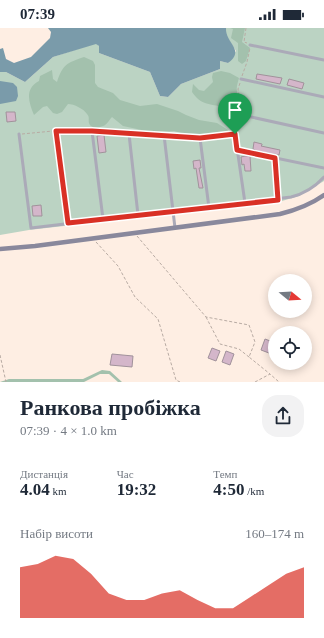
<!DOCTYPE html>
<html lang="uk">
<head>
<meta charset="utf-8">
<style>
	:root { --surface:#fff; --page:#f2f2f3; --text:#1f2937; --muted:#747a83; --accent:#d93025 }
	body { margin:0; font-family:"Times New Roman",serif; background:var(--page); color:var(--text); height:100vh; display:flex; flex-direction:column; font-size:15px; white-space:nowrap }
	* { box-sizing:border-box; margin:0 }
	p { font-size:13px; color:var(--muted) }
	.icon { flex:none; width:22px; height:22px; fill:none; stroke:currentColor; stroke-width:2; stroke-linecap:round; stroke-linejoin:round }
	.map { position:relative; height:354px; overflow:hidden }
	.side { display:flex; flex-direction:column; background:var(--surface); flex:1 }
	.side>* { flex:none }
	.needle { width:26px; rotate:108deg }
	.fabs { position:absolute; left:268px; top:246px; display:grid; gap:8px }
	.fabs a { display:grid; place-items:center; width:44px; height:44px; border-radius:50%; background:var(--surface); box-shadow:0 2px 10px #0003; font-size:20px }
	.pin { position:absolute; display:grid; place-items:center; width:34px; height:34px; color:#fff; margin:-41px -17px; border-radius:50% 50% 50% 0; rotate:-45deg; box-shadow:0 0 4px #0007 }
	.pin .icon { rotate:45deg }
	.round { display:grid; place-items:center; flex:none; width:42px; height:42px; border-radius:16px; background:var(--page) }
	.overview { display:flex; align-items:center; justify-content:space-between; height:68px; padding:0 20px }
	h1 { font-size:22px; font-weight:700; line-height:30px }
	.metrics { display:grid; grid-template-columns:repeat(3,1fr); gap:6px; height:68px; padding:4px 20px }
	.metrics div { display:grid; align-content:center }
	.metrics b { font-size:17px; font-weight:700 }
	.metrics small { font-size:11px; font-weight:400 }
	.metrics p { font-size:11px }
	.chart { height:112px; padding:8px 20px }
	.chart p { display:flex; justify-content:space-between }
	.chart svg { width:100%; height:72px; margin-top:4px; fill:var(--accent); opacity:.7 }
	.status { display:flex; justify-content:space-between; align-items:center; height:28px; padding:0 20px; background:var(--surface); direction:ltr }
	.status svg { height:11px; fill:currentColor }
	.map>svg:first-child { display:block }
</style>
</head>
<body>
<div class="status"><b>07:39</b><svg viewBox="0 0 49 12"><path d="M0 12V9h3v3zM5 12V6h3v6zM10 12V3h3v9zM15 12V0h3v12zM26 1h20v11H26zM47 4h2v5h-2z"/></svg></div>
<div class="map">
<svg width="324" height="354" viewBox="0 0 324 354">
	<rect width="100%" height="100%" fill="#feeee3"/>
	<path fill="#bbd3c3" d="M226 0H324V153L299 168 282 173 29 202 0 207V44H6L25 54 53 29 96 15 99 18V25L150 44 160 68 168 69 181 56 220 41V33L228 35 236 23 225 6Z"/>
	<path fill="#a3c1ad" d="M230 0H245L242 14 250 20 246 33 242 36 238 33V15L231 10 233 1Z
		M84 29 93 33 95 37V55L98 59 113 65 120 72 140 78 157 76 178 83 186 87 199 92 217 95 228 102 227 105 209 108 184 106 174 103 151 104 123 98 112 89C109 92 107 97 103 98 99 100 91 101 89 95 88 92 90 89 87 86 84 81 74 76 68 76L62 84 57 86 53 85 47 78 43 79 34 87C29 75 24 61 39 53L40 48 52 42 53 51 57 54C63 36 67 35 84 29Z
		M221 43 230 45 239 50C238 54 236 59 237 63 239 83 244 83 229 99L226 96 224 79C209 76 201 77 192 64L193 56 199 62 204 63 213 54 212 49 213 45Z
		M102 342 110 343 122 354H118L109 346H100L84 354H0L9 351H83Z"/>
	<path fill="#7a9baa" d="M48 0H226C225 15 246 22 228 35L220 33V41L181 56 168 69 160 68 150 44 99 25V18L96 16 53 29 25 54 6 44H0V21L3 20 6 31 14 35 31 29 50 10 51 4Z
		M0 53 13 55 17 59 18 68 16 73 0 76Z"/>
	<path fill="#d4b6ca" stroke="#a1929b" d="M257 46 282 50 280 56 256 51Z
		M289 51 304 55 302 61 287 57Z
		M6 84H15L16 93 7 94Z
		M104 107 106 124 99 125 97 108Z
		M254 114 262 116V117L261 118 280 122 279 127 257 123 253 121Z
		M245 128H250L251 143H245L244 136 242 137 241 129Z
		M200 132 201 140H199L203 160H199L196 140 194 141 193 133Z
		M41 177 42 188H33L32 178Z
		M265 311 273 314 269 325 261 322Z
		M212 320 220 323 216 333 208 330Z
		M226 323 234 326 230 337 222 334Z
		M112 326 133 328 132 339 110 337Z"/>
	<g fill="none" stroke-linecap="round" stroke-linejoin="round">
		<path stroke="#b8aba3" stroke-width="1" stroke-dasharray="3 2" stroke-linecap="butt" d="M246 0 244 14 247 15
			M242 48 247 34 250 20
			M240 55 238 61 241 83
			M236 102 240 90
			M60 103H89
			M96 103 126 105
			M22 106 53 103
			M132 106 160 107
			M168 107 196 110
			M203 110 232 106
			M137 208 206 289 249 297 255 314 249 329 270 346
			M96 214 118 238 135 269 158 291 176 352 180 354
			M206 289 220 316 239 321 249 329
			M0 327 6 354
			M255 354 270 346 279 354"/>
		<path stroke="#abaab8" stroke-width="3" d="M250 17 324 32
			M241 51 324 69
			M242 87 324 105
			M56 103 68 195
			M92 103 103 191
			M19 106 31 200 291 169C303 166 315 159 324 149
			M129 106 138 187
			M235 106 245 175
			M164 107 175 200
			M200 110 209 180
			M237 122 324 140
			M275 130 278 171"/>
		<path stroke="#89889c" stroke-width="4.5" d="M0 221 35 218 280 186C296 182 310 177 324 167"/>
	</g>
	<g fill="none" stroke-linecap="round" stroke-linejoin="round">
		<g stroke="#fff" stroke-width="8">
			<path id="route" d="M56 103H92L200 110 235 106 237 122 275 130 278 172 68 195Z"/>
		</g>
		<use href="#route" stroke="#d93025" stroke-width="5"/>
	</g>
</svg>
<div class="fabs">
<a><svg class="needle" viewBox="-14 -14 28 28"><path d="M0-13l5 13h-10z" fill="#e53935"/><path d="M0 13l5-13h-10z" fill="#747a83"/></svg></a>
<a><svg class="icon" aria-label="locate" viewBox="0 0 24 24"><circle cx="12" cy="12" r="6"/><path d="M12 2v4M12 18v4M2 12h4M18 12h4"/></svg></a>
</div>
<div class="pin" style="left:235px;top:106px;background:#1e9e55"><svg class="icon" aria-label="arrive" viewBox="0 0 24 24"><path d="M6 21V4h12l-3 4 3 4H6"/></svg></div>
</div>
<section class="side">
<div class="overview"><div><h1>Ранкова пробіжка</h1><p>07:39 · 4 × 1.0 km</p></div><a class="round"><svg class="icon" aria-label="share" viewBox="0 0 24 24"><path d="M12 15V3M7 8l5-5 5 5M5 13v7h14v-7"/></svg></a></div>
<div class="metrics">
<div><p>Дистанція</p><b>4.04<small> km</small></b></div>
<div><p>Час</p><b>19:32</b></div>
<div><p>Темп</p><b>4:50<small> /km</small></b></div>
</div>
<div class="chart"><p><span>Набір висоти</span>160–174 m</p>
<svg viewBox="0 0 160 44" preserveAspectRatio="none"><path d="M0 44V13L10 11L20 6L30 8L40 17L50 29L60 33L70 33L80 29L90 27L100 33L110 38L120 38L130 31L140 24L150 17L160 13V44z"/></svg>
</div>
</section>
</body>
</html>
